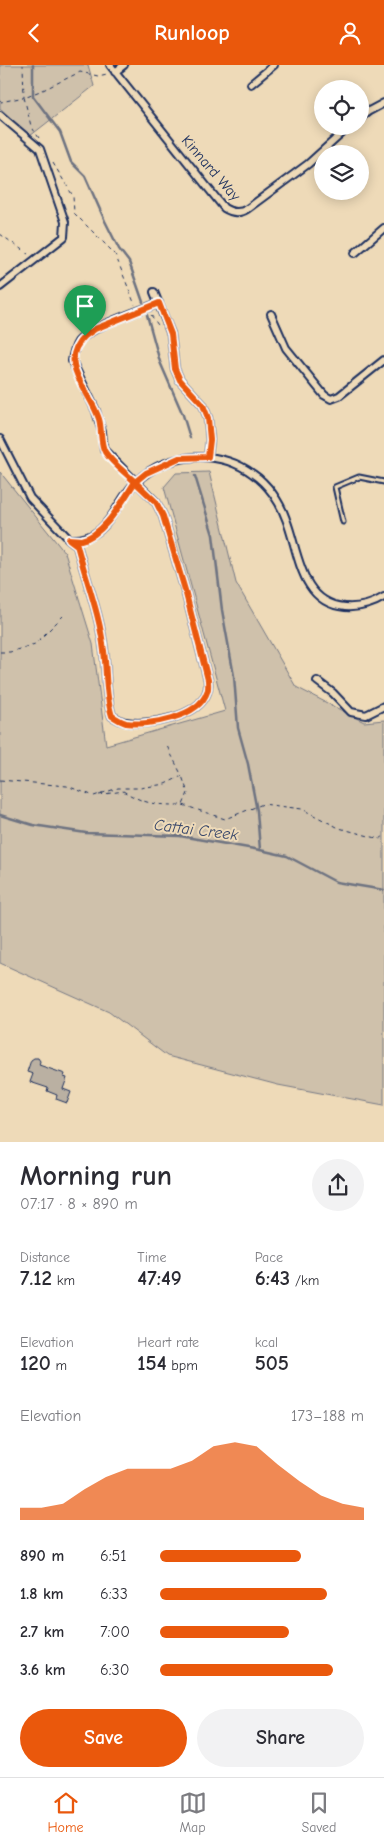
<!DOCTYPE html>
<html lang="en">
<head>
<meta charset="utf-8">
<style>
	:root { --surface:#fff; --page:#f2f2f3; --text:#2b2b33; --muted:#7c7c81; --line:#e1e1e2; --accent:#ea580c }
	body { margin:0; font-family:"Comic Neue",sans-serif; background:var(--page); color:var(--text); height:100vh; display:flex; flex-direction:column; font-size:19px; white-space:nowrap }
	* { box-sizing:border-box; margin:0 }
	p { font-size:16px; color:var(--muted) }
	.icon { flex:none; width:28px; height:28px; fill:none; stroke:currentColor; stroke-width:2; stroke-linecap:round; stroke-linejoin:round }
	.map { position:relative; height:1077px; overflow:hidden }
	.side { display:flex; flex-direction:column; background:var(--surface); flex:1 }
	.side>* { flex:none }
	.fabs { position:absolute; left:314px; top:15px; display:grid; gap:10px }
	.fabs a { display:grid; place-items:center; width:55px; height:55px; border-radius:50%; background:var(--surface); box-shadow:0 2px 12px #0003; font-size:25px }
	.pin { position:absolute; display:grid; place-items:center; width:42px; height:42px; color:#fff; margin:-51px -21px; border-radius:50% 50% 50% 0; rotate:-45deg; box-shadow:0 0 5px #0007 }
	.pin .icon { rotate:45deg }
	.round { display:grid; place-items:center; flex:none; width:52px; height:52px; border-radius:26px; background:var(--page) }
	.headline { display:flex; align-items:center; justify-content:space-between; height:85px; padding:0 20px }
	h1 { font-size:28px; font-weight:800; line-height:38px }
	.figures { display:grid; grid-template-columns:repeat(3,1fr); gap:8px; height:85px; padding:5px 20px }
	.figures div { display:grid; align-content:center }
	.figures b { font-size:21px; font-weight:800 }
	.figures small { font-size:14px; font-weight:400 }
	.figures p { font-size:14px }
	.chart { height:140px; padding:10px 20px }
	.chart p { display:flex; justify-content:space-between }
	.chart svg { width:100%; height:90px; margin-top:5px; fill:var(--accent); opacity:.7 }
	.cta { display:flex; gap:10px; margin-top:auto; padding:10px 20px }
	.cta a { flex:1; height:58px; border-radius:30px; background:var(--accent); color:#fff; font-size:20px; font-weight:800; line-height:58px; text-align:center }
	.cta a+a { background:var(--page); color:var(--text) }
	ul { padding:0 20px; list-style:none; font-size:16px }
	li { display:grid; grid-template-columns:80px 60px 1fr; align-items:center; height:38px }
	li i { height:12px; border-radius:6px; background:var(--accent) }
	header { display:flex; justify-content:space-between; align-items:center; height:65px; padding:0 20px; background:var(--accent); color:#fff; font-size:22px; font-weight:800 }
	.tabs { display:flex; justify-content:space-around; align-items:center; height:70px; border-top:1px solid var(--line); background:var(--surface); font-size:14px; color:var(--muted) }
	.tabs a { display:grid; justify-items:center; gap:2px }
	.tabs .current { color:var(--accent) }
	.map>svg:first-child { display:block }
</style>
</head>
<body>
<header><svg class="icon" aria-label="back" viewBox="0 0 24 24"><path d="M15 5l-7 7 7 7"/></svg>Runloop<svg class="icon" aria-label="person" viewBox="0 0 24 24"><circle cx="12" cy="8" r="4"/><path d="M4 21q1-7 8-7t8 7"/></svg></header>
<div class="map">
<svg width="384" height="1077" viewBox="0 0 384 1077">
	<rect width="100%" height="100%" fill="#eedab8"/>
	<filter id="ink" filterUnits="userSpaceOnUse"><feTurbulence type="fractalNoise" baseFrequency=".02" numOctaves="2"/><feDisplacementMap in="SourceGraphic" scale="10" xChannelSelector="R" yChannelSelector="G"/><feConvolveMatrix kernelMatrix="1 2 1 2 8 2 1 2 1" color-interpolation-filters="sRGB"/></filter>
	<g filter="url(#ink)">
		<path fill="#cfc1ab" stroke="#757884" d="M0 0H88L94 21 30 71 0 43Z
			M0 407 65 488 93 579 106 680 225 646 164 422 176 408 209 407 236 518 296 622 364 657 384 655V1040L278 1020 167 991 109 947 0 898Z"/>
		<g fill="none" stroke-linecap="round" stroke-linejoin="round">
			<path stroke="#6e7381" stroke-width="2.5" d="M33 0V31L60 67 71 97 85 111 105 156 119 184 129 197 143 237
				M147 250 160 297 183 350 190 373
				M195 411 213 470 222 545 234 611 238 663 248 699 257 746 260 785
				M0 750 33 760 86 768 180 771 260 785 287 791 336 817 384 825"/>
		</g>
		<path fill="#bab0a2" stroke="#1b2f5e" d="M34 993H38L40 996 39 1000 65 1009 64 1012 67 1013 63 1024 71 1027 67 1038 56 1034 57 1030 47 1026 48 1023 30 1017 33 1009 27 1007 31 995Z"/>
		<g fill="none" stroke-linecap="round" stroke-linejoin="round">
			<g stroke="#1b2f5e" stroke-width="7">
				<path id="lane" d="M343 457 335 422 359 412 384 417"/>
			</g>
			<g stroke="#1b2f5e" stroke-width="10">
				<path id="street" d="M110 0 224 143C232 148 239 149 247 144L308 99 350 61
					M115 7 124 0
					M251 19 274 0
					M0 50 40 84 65 157 64 172 0 222
					M360 53 369 46 384 38
					M355 188 384 163
					M154 227 171 269 175 304 180 315 203 340 208 353 210 375 208 392
					M271 249 286 283 324 330 331 334 339 331 384 295
					M0 374 30 433 69 474C110 477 114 437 137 416 168 387 219 384 253 409 268 419 280 437 286 454 299 487 300 538 345 542 360 543 371 540 384 532
					M69 474 77 480C86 515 100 550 104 586 107 608 105 630 112 651 116 653 122 657 126 657 149 661 199 652 207 627 209 623 208 619 208 615L185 525 163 451 156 437 104 385 102 367 96 346 72 296C73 289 74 283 78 277 91 261 139 246 159 238
					M317 616 333 628 351 647 366 650 384 641"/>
			</g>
			<path stroke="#1b2f5e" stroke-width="1" stroke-dasharray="4 4" stroke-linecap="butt" d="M0 35 1 37 24 32 23 0
				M39 73 31 61 24 32 43 25 80 7 98 11 107 9
				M53 98 73 131 74 148 115 189 135 240
				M0 169 28 189
				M151 250 160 263
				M0 587H10L35 579 63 551
				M0 715 67 721 94 731 118 723H140L165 719 182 711 166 679
				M99 730 123 726C147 740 156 740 183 740L188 728 182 711
				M183 740 225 754 263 739 302 744 339 763 380 774 384 771"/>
			<use href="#lane" stroke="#eedab8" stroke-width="3"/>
			<use href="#street" stroke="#eedab8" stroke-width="6"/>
		</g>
	</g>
	<g fill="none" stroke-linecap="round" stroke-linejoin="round" filter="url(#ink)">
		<g stroke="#fff" stroke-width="10">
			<path id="route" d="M85 271C56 298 90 325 99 354 102 364 100 379 105 387 113 399 126 408 135 417 123 435 104 471 81 475 78 475 73 474 69 474L77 480C86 515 100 550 104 586 107 608 105 630 112 651 116 653 122 657 126 658 149 661 199 652 207 627 209 624 208 619 208 615L185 525 163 451 156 437 135 417 146 408 179 393 208 392 210 375 208 353 203 340 180 315 175 304 171 269 159 238 95 264 85 271"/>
		</g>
		<use href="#route" stroke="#ea580c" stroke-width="6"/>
	</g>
	<g text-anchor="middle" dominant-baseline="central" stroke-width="4" stroke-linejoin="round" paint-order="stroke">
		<g font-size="15" fill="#1b2f5e" stroke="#eedab8">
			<text transform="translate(211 103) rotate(49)">Kinnard Way</text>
		</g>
		<g font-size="16" font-style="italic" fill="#37466a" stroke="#eedab8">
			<text transform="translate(196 765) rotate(7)">Cattai Creek</text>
		</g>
	</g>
</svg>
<div class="fabs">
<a><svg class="icon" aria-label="locate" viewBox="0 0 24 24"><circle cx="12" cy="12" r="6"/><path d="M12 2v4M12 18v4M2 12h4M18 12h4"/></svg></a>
<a><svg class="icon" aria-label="layers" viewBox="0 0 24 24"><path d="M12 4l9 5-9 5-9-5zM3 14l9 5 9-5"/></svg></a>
</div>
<div class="pin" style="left:85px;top:271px;background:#1e9e55"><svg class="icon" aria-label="arrive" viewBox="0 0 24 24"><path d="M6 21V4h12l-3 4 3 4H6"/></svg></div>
</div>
<section class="side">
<div class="headline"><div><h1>Morning run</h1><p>07:17 · 8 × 890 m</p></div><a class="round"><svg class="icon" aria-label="share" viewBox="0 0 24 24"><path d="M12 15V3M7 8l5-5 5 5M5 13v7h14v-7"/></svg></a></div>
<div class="figures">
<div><p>Distance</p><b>7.12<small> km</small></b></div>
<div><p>Time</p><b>47:49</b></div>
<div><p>Pace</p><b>6:43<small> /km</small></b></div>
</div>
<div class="figures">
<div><p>Elevation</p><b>120<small> m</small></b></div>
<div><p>Heart rate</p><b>154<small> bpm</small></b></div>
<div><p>kcal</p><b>505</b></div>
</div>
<div class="chart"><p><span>Elevation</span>173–188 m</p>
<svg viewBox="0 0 160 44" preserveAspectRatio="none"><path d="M0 44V38L10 38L20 36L30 29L40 23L50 19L60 19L70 19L80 15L90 8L100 6L110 8L120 17L130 25L140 32L150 36L160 38V44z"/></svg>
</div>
<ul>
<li><b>890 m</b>6:51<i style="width:69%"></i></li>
<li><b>1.8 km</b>6:33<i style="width:82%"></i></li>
<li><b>2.7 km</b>7:00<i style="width:63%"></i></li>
<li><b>3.6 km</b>6:30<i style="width:85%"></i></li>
</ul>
<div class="cta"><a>Save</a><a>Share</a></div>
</section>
<nav class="tabs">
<a class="current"><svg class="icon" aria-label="home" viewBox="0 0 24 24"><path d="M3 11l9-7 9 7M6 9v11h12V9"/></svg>Home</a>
<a><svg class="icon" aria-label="map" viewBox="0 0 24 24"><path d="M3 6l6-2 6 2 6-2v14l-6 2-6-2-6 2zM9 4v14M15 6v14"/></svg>Map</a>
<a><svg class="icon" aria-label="saved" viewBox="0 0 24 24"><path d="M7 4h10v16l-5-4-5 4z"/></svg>Saved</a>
</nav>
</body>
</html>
